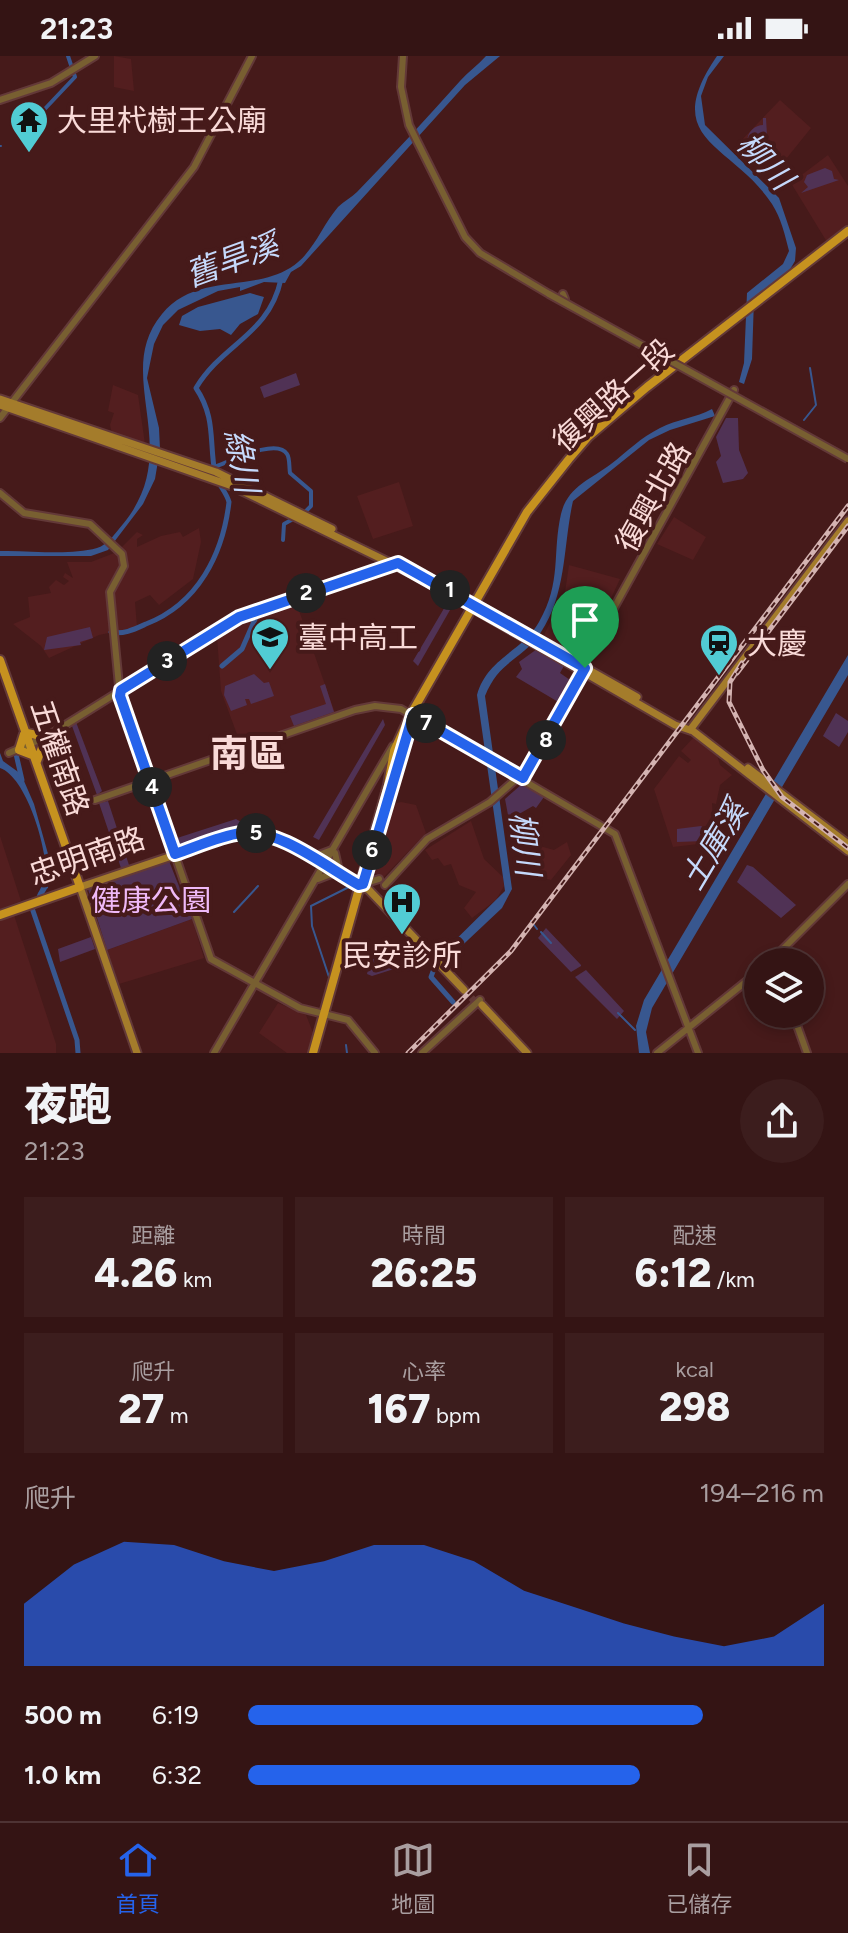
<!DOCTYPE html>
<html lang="zh-TW">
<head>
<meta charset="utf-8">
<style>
	:root { --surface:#341414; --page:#3c1d1d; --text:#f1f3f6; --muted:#a99ea0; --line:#4e3334; --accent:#2563eb }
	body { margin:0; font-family:Figtree,"Noto Sans TC",sans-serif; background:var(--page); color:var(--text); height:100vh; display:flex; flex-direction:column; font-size:30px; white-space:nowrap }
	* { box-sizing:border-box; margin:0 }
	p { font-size:26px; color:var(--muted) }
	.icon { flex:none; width:44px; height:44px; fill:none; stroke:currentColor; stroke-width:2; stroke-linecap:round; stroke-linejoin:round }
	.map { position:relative; height:997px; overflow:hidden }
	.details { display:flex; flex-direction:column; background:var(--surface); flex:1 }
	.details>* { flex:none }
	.fabs { position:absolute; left:744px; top:892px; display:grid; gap:16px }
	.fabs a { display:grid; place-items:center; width:80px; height:80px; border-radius:50%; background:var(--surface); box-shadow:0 4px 12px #0003,0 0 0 2px var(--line); font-size:40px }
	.pin { position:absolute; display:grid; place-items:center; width:68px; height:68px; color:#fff; margin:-82px -34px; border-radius:50% 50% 50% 0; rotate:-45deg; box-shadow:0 0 8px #0007 }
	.pin .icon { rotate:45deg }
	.km { position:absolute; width:40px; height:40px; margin:-20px; border-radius:50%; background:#222; color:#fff; font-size:22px; line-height:40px; text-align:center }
	.round { display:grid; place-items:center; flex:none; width:84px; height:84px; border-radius:42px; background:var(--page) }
	.head { display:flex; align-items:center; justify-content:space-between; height:136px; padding:0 24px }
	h1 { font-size:44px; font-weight:800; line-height:60px }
	.figures { display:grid; grid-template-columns:repeat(3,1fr); gap:12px; height:136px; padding:8px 24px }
	.figures div { display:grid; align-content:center; border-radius:0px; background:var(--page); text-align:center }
	.figures b { font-size:40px; font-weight:800 }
	.figures small { font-size:22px; font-weight:400 }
	.figures p { font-size:22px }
	.chart { height:224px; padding:16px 24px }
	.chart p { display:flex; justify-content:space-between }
	.chart svg { width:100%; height:144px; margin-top:8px; fill:var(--accent); opacity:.7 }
	ul { padding:0 24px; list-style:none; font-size:26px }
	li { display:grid; grid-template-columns:128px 96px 1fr; align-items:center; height:60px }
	li i { height:20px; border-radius:10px; background:var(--accent) }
	.status { display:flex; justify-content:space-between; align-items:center; height:56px; padding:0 40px; background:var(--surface); direction:ltr }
	.status svg { height:22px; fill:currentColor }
	.menu { display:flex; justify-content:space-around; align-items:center; height:112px; border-top:2px solid var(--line); background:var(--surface); font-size:22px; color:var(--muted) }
	.menu a { display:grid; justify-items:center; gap:4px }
	.menu .on { color:var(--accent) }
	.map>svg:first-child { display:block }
</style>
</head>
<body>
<div class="status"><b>21:23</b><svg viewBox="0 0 49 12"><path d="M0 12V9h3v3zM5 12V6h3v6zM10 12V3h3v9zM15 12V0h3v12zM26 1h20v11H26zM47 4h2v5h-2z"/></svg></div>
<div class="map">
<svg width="848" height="997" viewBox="0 0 848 997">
	<rect width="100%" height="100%" fill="#461a1a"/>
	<path fill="#531e1f" d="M114 0 131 3 134 35 114 31Z
		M780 44 811 72 786 103 781 102 780 111 771 121 737 89Z
		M828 99 848 130V170L827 186 791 127Z
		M113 329 138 339 145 388 112 378 110 369 114 357 108 355Z
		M399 426 413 470 373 483 357 440Z
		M674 461 706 481 693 504 657 488Z
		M199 472 201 486 193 523 159 549 150 539 135 546 137 571 99 579 49 602 41 590 13 568 30 561 28 541 51 537 49 531 56 524 64 529 69 525 63 521 65 517 73 522 67 506H91L117 496 125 497 121 492 137 476 143 479 137 483V491L161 480 180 476 183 481Z
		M569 509 620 523 582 605 543 581 565 536Z
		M296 546 335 657 241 689 221 635 217 581 249 562Z
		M694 681 717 699 720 709 732 719 720 729 716 748 712 747 713 764 717 768 711 782 707 787 673 791 654 733 679 700 688 707 691 704 681 695Z
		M401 746 416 749 426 777 382 823 370 812 389 749Z
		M471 765 484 803 503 821 504 830 496 844 472 862 464 852 476 836 459 829 451 808 444 810 438 802 432 804 425 794Z
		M0 780 21 845 0 853Z
		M567 786 571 799 551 824 534 820 528 815 536 789 554 794Z
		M13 856 56 988V997H0V861Z
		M192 863 204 902 119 928 107 894Z
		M278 947 306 959 314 979 309 997H287L259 977Z"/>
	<path fill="#503255" d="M763 62H766L768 97 744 88H748C745 78 754 69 763 69Z
		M825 112 832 115 834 123 839 124 801 137 808 131 804 126 807 119Z
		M296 317 300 329 264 342 260 331Z
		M726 362H738L739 394 748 417 743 423 723 427 716 406 721 400 716 381Z
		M451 548 450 554 418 610 413 605 446 549Z
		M90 571 93 582 80 586 81 589 44 594 47 581Z
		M537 593 565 608 560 617 573 626 560 647 516 621 522 613 519 606Z
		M254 618 264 627 269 626 274 640 251 648 249 643H245L247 649 231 655 224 639 225 630Z
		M325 628 334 656 294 670 290 660 326 648 320 630Z
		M836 657 848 665V676L839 691 823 680Z
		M383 663 385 669 319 784 313 781Z
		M76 666 102 735 97 739 72 670Z
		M522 728 544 741 536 752 533 750 519 758 508 759 505 743Z
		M108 745 129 809 121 812 99 747Z
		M236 763 241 766 239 771 178 791 174 790V783Z
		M701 770 705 773 704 785 677 786V773Z
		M169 805 192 863 107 894 88 833Z
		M747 809 753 811 796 849 781 862 737 826Z
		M546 872 581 909V910L571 916 538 882Z
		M91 881 95 893 60 906 58 893Z
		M372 895 388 898 394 913 372 920 367 918Z
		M586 914 624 955 617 963 575 921Z"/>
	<path fill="#38578f" d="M486 0H500L465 29 301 210 291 216 285 227 264 226 240 235V231L218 235 178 254 163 269 154 288 147 322 159 372 160 393 155 423 143 448 108 494 91 500H0V495C30 494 68 500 97 492 108 489 116 476 123 468 186 392 111 319 162 258 195 217 251 236 290 212 313 198 321 171 338 151 344 145 351 142 357 136 392 100 426 63 460 25 468 16 478 9 486 0Z
		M717 0H724L708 21 701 40 705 69 779 142 796 192 795 205 789 215 754 243 752 303 744 328 739 326 744 307 747 237 783 208 789 195C785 179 781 162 772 148 732 87 658 86 717 0Z
		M250 237 264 241 258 258 240 268 231 279 220 273 200 275 179 269 182 260 198 251Z
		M712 353 715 360 670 374 649 384 573 445C563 489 567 537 541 576 522 605 500 603 485 640L512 833 502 852 434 916 430 909 505 835 477 639C487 602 522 596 539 566 562 526 552 497 561 458 568 430 590 424 611 408 628 395 640 382 660 372 677 363 696 362 712 353Z
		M848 599V619L652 952 646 976 650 997H639L636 970 644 944Z
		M0 697 3 705 21 718 34 748 50 805 48 832 37 839C41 832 45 825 46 816 46 789 26 721 0 712Z"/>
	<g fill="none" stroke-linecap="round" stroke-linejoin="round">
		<path stroke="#38578f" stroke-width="2" d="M0 90H1
			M804 364 816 349 810 312
			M234 856 258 830
			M531 865 537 873
			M541 876 551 887
			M329 921 312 870 311 850 353 829
			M618 957 635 974
			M346 989 347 997"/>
		<path stroke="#38578f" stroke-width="4" d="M45 63 41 57 75 21 68 0
			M214 411C229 406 277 381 287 398 290 402 289 412 290 417L311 435V450L303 458
			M283 484 284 468 295 462"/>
		<path stroke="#38578f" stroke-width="5" d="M111 576C123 579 135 573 146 568 198 548 223 498 229 446 226 435 218 429 215 418 209 385 216 362 196 332 223 287 269 279 281 223
			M222 610 242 593 256 561
			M16 698 22 724
			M44 833 32 852 77 984 78 997
			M435 910 431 921 453 946"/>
		<path stroke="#613736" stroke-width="7" stroke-dasharray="7 3.5" stroke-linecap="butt" d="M464 934 479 950"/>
		<g stroke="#633938" stroke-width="10">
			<path id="tertiary" d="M403 0 401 31 409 69 465 181 480 197 549 238
				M0 44 51 27 95 0
				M563 238 565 243
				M0 362 194 111 252 0
				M0 437 24 457 90 468 122 498 124 510 110 536 120 640 211 903
				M9 697 46 681 239 561 398 507
				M95 744 355 654 375 650 401 653 615 778 698 997
				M335 797 339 815
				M316 800 332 794
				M318 823 336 816
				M360 829 379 823
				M385 829 427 783 490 746 523 717 734 334
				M211 903 300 952 348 964 375 997
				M770 906 848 828
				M793 958 807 997
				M214 997 393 690
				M422 997 480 944
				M657 997 758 916"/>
		</g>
		<g stroke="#633938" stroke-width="11">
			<path id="secondary" d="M0 343 216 416 332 473
				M0 349 232 430 419 521 675 669 693 675 848 795
				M575 606 637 641
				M690 674 848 465
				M748 712 848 788
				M482 949 527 997
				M137 997 80 831 240 777H263L282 784 369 834 464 934"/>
		</g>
		<g stroke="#633938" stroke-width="12">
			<path id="primary" d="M0 604 80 831 0 859
				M27 677 46 681 37 705
				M24 678 19 694 32 699
				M313 997 388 729 394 695 411 658 527 456 569 403 588 381 647 331 848 175"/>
		</g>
		<use href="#tertiary" stroke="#785f31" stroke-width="6"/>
		<use href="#secondary" stroke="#a47c2b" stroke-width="7"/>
		<use href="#primary" stroke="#c6921f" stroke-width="8"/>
		<g stroke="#d4b3b1" stroke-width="5">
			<path id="rail" d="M742 607 730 626 729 646 763 714 782 741 848 792
				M737 617 848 470
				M408 997 511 895 848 450"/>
		</g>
		<use href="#rail" stroke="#461a1a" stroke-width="2" stroke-dasharray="6" stroke-linecap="butt"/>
		<g stroke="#633938" stroke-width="10" stroke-linecap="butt">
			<path id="tertiary-bridge" d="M549 238 848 403"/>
		</g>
		<use href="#tertiary-bridge" stroke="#785f31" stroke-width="6"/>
	</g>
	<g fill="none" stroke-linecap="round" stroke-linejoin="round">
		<g stroke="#fff" stroke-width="16">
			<path id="route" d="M398 507 585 612 525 718 523 722 413 659 363 828 359 829C328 812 277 771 241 777 219 780 196 791 175 798L120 640 121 634 239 561Z"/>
		</g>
		<use href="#route" stroke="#2563eb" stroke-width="10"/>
	</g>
	<defs>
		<g id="temple-pin" transform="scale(2)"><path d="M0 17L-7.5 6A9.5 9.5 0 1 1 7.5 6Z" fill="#51ccd4" stroke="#461a1a"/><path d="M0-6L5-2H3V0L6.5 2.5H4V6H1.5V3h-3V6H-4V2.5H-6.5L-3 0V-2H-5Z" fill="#111"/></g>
		<g id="school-pin" transform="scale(2)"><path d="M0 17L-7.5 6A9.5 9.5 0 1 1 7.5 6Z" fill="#51ccd4" stroke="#461a1a"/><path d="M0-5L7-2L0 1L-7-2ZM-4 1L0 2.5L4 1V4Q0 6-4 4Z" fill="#111"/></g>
		<g id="station-pin" transform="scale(2)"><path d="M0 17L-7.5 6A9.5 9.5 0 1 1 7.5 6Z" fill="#51ccd4" stroke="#461a1a"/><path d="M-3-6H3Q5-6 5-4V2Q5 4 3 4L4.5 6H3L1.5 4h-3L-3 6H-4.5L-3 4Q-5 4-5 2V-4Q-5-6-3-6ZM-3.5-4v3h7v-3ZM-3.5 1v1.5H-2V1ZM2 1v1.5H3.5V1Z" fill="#111"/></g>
		<g id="hospital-pin" transform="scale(2)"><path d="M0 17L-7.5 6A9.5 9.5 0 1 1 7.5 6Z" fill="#51ccd4" stroke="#461a1a"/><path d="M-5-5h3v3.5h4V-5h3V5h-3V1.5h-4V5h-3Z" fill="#111"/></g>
	</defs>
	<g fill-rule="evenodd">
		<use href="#temple-pin" x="29" y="64"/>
		<use href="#school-pin" x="270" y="581"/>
		<use href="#station-pin" x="719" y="587"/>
		<use href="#hospital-pin" x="402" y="846"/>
	</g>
	<g text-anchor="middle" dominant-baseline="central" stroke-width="8" stroke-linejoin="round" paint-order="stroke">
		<g font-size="30" fill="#f9dad8" stroke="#461a1a" text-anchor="start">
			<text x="57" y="64">大里杙樹王公廟</text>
			<text x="298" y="581">臺中高工</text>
			<text x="747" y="587">大慶</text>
			<text x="402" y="899" text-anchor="middle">民安診所</text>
		</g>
		<g font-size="30" fill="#f9dad8" stroke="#461a1a">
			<text transform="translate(613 339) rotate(-42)">復興路一段</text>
			<text transform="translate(653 441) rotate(-61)">復興北路</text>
			<text transform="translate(60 702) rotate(71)">五權南路</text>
			<text transform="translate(87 800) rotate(-19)">忠明南路</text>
		</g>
		<g font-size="30" fill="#efb9f8" stroke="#461a1a">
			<text x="151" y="844">健康公園</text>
		</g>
		<g font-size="32" font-style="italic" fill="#c5d9fb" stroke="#461a1a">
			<text transform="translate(765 105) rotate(47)">柳川</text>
			<text transform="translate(232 204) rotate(-20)">舊旱溪</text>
			<text transform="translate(242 405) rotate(79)">綠川</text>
			<text transform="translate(525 788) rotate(83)">柳川</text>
			<text transform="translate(714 789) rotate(-59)">土庫溪</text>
		</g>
		<g font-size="38" font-weight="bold" fill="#f9dad8" stroke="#461a1a">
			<text x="248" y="698">南區</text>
		</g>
	</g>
</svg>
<div class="fabs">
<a><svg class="icon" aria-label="layers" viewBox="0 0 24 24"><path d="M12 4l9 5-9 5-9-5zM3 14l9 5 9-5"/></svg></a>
</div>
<div class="pin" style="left:585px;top:612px;background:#1e9e55"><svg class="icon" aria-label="arrive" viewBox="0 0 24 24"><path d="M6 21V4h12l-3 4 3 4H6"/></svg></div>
<b class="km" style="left:450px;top:534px">1</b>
<b class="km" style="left:306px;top:537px">2</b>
<b class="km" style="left:167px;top:605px">3</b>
<b class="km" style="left:152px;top:731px">4</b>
<b class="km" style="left:256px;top:777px">5</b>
<b class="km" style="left:372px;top:794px">6</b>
<b class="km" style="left:426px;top:667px">7</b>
<b class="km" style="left:546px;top:684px">8</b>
</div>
<section class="details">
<div class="head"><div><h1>夜跑</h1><p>21:23</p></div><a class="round"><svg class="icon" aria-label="share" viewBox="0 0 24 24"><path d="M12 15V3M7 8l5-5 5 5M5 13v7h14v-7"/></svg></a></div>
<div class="figures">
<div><p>距離</p><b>4.26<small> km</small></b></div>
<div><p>時間</p><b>26:25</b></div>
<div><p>配速</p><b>6:12<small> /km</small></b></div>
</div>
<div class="figures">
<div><p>爬升</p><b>27<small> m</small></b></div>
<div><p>心率</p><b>167<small> bpm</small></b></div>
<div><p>kcal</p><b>298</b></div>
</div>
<div class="chart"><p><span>爬升</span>194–216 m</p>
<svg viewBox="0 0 160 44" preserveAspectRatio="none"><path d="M0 44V25L10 13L20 6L30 7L40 12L50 15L60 12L70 7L80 7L90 12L100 21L110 26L120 31L130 35L140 38L150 35L160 25V44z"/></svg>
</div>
<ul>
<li><b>500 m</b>6:19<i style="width:79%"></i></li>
<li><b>1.0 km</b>6:32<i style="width:68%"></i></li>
</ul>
</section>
<nav class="menu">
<a class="on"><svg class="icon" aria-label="home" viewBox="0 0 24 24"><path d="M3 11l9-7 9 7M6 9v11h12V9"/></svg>首頁</a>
<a><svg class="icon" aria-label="map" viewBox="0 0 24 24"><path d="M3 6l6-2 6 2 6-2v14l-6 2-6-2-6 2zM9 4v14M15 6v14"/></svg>地圖</a>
<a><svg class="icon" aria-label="saved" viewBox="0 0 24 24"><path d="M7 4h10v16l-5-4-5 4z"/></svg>已儲存</a>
</nav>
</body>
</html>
